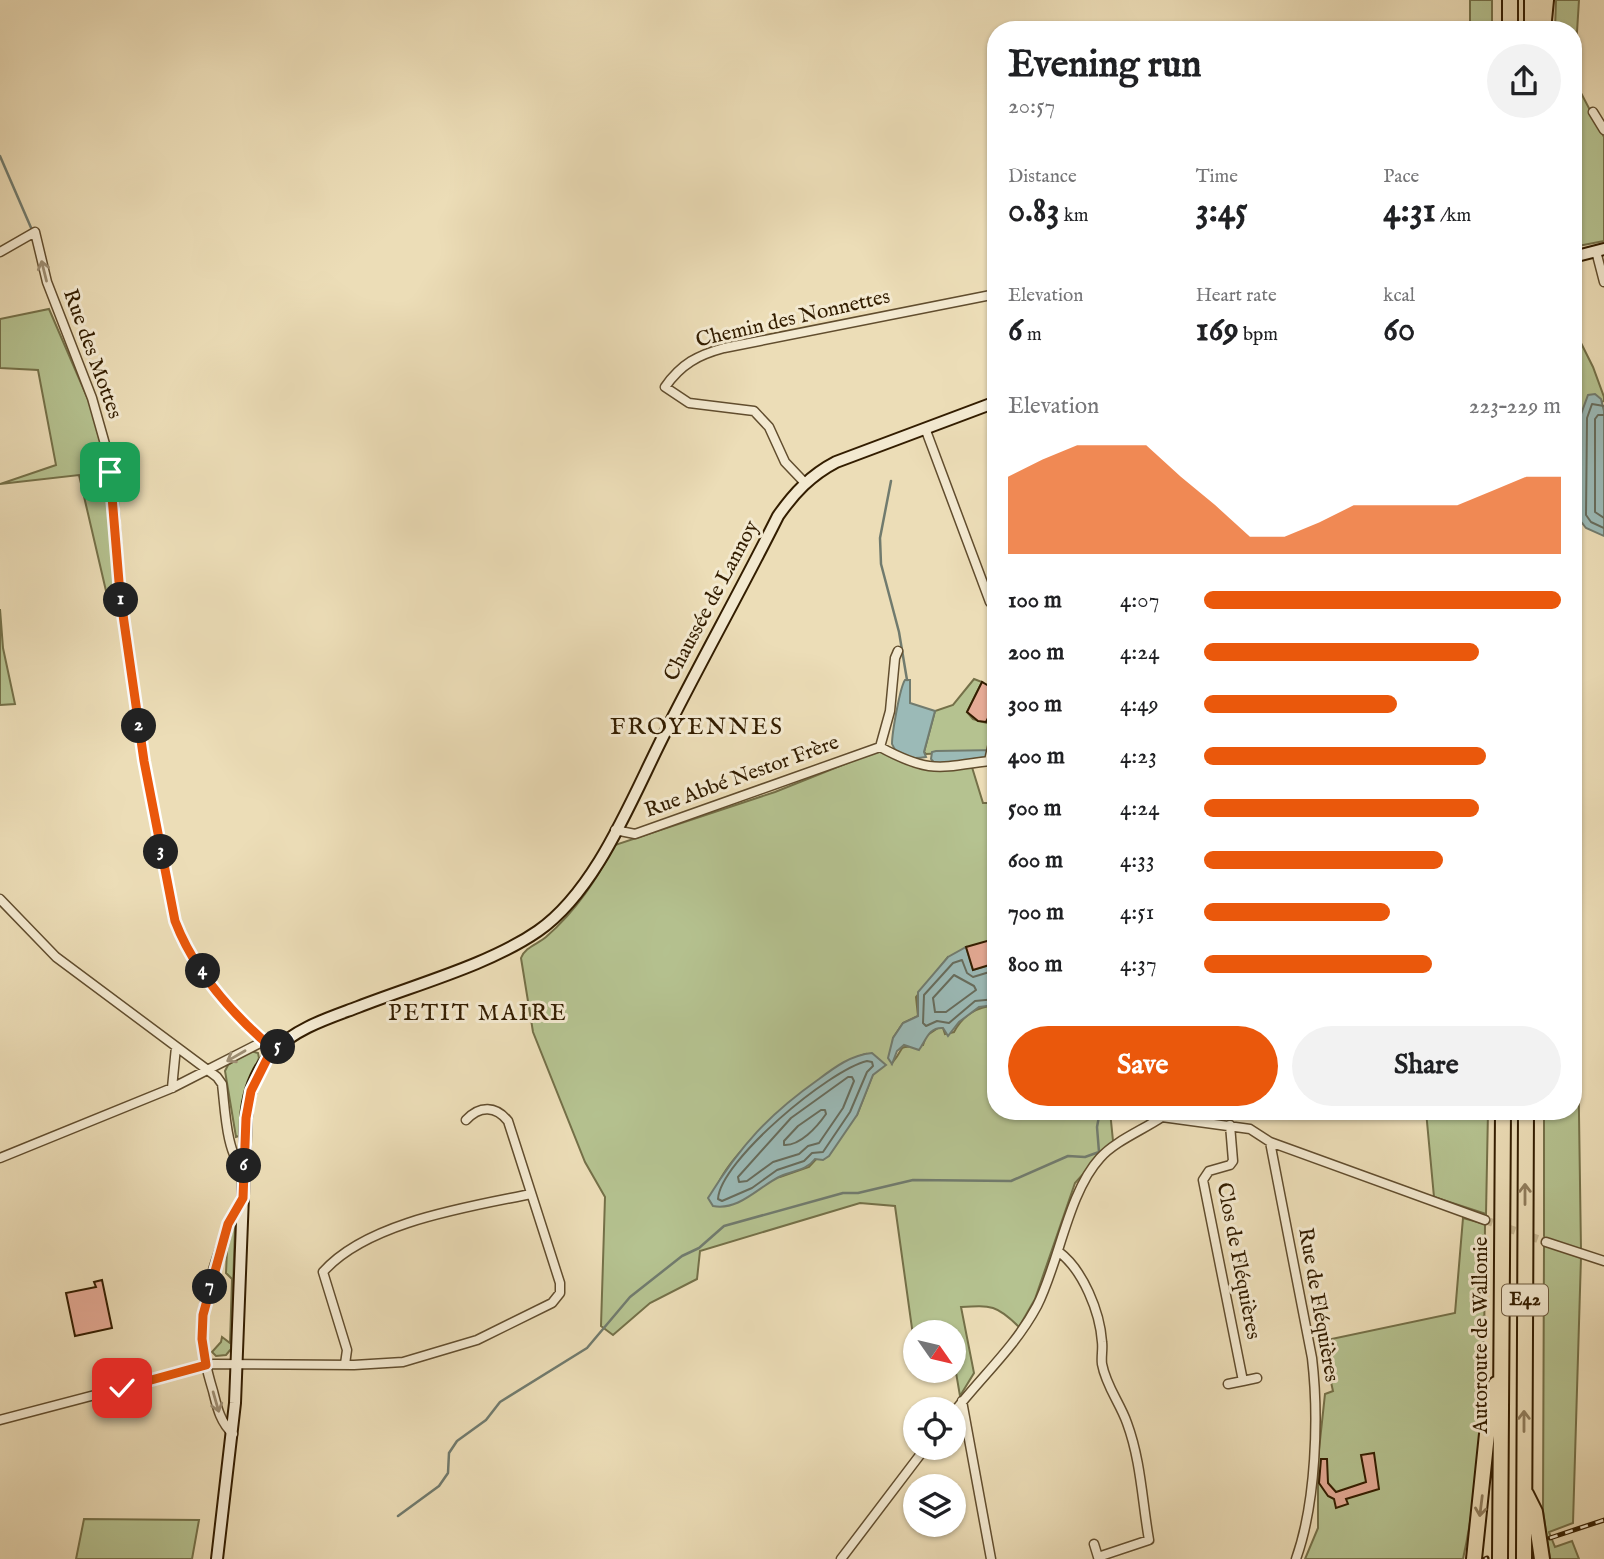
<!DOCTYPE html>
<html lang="en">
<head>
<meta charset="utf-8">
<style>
	:root { --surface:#fff; --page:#f2f2f2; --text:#202124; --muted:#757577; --accent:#ea580c }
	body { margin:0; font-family:"IM FELL English",serif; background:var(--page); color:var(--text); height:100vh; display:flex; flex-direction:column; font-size:26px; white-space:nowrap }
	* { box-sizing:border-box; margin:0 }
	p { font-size:23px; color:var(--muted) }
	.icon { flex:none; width:38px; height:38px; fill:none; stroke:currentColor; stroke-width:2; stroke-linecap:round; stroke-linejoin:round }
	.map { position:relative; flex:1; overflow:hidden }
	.sheet { position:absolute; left:987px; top:21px; width:595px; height:1099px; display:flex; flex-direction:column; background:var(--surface); border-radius:28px; box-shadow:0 2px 5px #0004 }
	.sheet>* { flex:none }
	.needle { width:46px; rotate:124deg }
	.tools { position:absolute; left:903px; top:1320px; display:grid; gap:14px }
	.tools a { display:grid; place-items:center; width:63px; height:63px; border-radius:50%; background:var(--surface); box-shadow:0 2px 5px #0004; font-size:35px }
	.pin { position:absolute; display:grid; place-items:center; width:60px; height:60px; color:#fff; margin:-30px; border-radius:14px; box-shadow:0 4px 10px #0006 }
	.km { position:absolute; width:35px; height:35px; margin:-18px; border-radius:50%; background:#222; color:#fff; font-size:19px; line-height:35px; text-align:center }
	.round { display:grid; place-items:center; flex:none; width:74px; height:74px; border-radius:37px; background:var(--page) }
	.headline { display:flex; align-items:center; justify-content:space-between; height:119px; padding:0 21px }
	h1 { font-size:38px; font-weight:700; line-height:52px }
	.stats { display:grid; grid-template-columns:repeat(3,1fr); gap:10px; height:119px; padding:7px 21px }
	.stats div { display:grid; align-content:center }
	.stats b { font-size:35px; font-weight:700 }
	.stats small { font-size:19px; font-weight:400 }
	.stats p { font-size:19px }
	.chart { height:196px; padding:14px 21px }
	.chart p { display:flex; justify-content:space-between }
	.chart svg { width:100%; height:126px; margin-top:7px; fill:var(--accent); opacity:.7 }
	.primary-button { display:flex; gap:14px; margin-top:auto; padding:14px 21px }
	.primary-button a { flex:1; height:80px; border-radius:42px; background:var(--accent); color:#fff; font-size:28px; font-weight:700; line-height:80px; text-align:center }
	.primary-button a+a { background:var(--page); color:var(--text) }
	ul { padding:0 21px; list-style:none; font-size:23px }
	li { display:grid; grid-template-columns:112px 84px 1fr; align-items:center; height:52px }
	li i { height:18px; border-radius:9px; background:var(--accent) }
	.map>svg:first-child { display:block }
</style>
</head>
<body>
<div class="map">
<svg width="1604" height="1559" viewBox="0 0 1604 1559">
	<rect width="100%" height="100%" fill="#ecddb7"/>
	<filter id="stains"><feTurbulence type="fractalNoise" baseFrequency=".00286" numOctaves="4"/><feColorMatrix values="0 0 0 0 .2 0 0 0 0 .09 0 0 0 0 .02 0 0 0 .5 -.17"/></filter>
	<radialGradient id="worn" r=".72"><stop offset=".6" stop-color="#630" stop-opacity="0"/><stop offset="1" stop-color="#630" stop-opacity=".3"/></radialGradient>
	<path fill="#b5c290" stroke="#747048" stroke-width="2" fill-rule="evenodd" d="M1470 0H1492V30H1470Z
		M1556 0H1579L1575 64 1581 93 1604 137V241L1573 247V30H1555Z
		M49 309 100 427 110 472 120 594 110 608 79 475 0 484 56 465 38 370 0 368V319Z
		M1573 327 1593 367 1604 397V401L1577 414 1573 424Z
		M0 609 3 648 15 704 0 705Z
		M974 679 982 682 967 712 973 719 994 725 989 751 926 754 924 752 935 711 953 705Z
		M1573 709 1581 1250 1544 1238V1111H1573Z
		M880 750 922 766 971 764 983 803H996V963L973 970 948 957 916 997 918 1016 903 1023 893 1038 892 1063C909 1043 892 1049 923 1045L926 1036 938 1028H943L945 1034 954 1032C963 1015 976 1007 996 1005V1111H1110L1113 1141 1075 1183 1035 1299 1019 1327C997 1305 991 1305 961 1307L974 1373 960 1396 954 1361V1332H915V1350L895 1206 860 1203 700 1251 697 1279 650 1303 613 1335 601 1326 605 1197 585 1162 533 1032 521 958C525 947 538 944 546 937 577 910 596 880 615 845L775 792ZM866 1054 873 1074 857 1115 809 1167 780 1177 720 1180C737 1145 828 1063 866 1054Z
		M251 1051 258 1053 259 1058 244 1095 239 1136 236 1137 225 1071 228 1065Z
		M1426 1111H1488L1486 1214 1434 1197Z
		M1463 1218 1485 1224C1484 1336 1487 1449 1463 1559H1305L1318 1528V1459L1325 1394 1333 1391 1322 1341 1455 1313Z
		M233 1227H235L231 1349 226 1355 216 1356 212 1352 221 1342 222 1337 230 1343 232 1279 226 1273 227 1250Z
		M1544 1245 1581 1257 1573 1523 1549 1532 1555 1547 1572 1541 1579 1559H1550L1543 1511Z
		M84 1519 199 1520 192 1559H76Z"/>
	<path fill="#9bbab7" stroke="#717b6e" stroke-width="2" d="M1595 394 1601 399 1604 411V536L1586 528 1579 519 1580 417 1588 395Z
		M905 680H910V703L935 711 924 752 926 757C913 759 898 759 892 744 892 733 900 687 905 680Z
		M996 750V756C990 755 948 764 937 766L931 759 932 752 936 751Z
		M966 947 973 970 996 963V1005L979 1007 959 1022 948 1036 943 1028C928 1027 926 1041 919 1050L904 1045 897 1051 892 1064 888 1058 893 1038 903 1023 918 1016V992L948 957Z
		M872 1053 886 1065 873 1075 857 1115 829 1156 823 1160 815 1159C806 1171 794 1170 781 1176 759 1186 740 1211 713 1206L708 1198C741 1145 768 1115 819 1079 835 1067 851 1055 872 1053Z"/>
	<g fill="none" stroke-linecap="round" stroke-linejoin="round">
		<path stroke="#676c5c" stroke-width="2" d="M1604 406 1592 404 1587 418 1586 515 1591 522 1604 528
			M1604 415H1598L1595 419V512L1604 518
			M996 970 973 977 967 973 962 960 953 963 924 995 923 1023 926 1026 937 1021 949 1023 975 1001 996 999
			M954 975 974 986 976 990 946 1012H935L933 998Z
			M867 1061 872 1062 873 1066 867 1072 850 1112 823 1152 812 1153 804 1161 777 1170 752 1188 722 1201 718 1199C720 1161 829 1070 867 1061Z
			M848 1077H852L854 1081 843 1108 819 1143 808 1146 799 1154 773 1162 747 1181 739 1182 738 1177 791 1118Z
			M821 1110H825L826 1114C817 1127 800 1146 784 1145V1141L798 1126Z"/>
		<path stroke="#717b6e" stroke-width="2.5" d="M0 156 32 230
			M891 481 880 538 881 564 899 632 907 680
			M398 1516 439 1486 448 1473 449 1453 457 1441 486 1420 500 1402 587 1348 630 1297 682 1256 699 1248 724 1226 843 1193H858L913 1180 1011 1181 1068 1156 1085 1157 1099 1152 1097 1127 1100 1111"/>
	</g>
	<path fill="#e5aa95" stroke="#331d00" stroke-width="2" d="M996 669V702L986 722 978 721 967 712 982 682 989 686Z
		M994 939 996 963 973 970 966 947Z
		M102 1280 112 1328 75 1336 66 1293 96 1287 94 1282Z
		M1374 1453 1379 1489 1346 1499 1348 1504 1336 1508 1334 1499 1328 1496 1319 1483 1321 1459H1327L1328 1483 1336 1492 1366 1482 1361 1455Z"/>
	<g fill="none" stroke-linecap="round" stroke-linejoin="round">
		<path stroke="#c7b792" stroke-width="8" stroke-dasharray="8 4" stroke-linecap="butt" d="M1485 1220 1546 1242"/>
		<g stroke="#614d2e" stroke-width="11">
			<path id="street" d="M1593 112 1604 130
				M1596 251 1604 282
				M0 252 35 232 47 282 92 398 105 444 113 488 120 594 144 761 175 921C193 968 227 1008 264 1041
				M925 428 990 602 996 609
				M805 483 785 462 769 427 754 411 689 403 665 387C681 364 698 355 724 348L996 294
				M880 747 890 711 895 658 898 651
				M989 761 996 730
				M615 830 635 834 880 747C932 775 940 767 996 760
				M0 899 56 957 217 1077 222 1084C225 1106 226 1156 244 1169
				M172 1088 176 1047
				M1162 1117 1250 1129 1270 1142 1485 1220
				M1230 1125 1233 1161 1230 1165 1209 1171 1203 1180 1243 1381 1257 1378
				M1270 1142 1312 1358C1319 1417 1316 1503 1296 1559
				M0 1158 172 1088 264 1041 276 1037 287 1040
				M1546 1242 1604 1261
				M1059 1252C1083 1270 1100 1312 1102 1342 1103 1349 1101 1357 1102 1364 1106 1386 1120 1403 1127 1423 1141 1461 1142 1500 1149 1540L1098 1557 1099 1559
				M345 1364 347 1350 323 1272C367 1222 468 1207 531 1194
				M1228 1384 1243 1381
				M962 1401 991 1559
				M954 1412C982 1376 1015 1347 1037 1306 1059 1263 1068 1193 1100 1158 1115 1141 1143 1130 1162 1117
				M0 1420 213 1364 354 1365 403 1362 477 1340 552 1303 560 1293V1283L508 1121C496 1106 480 1105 466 1120
				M233 1434C220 1422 217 1407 213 1391 207 1371 201 1349 202 1328 203 1292 224 1231 241 1200
				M1094 1544 1098 1557
				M841 1559 926 1447"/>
		</g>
		<g stroke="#331d00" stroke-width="14">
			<path id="secondary" d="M1573 257 1604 249
				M217 1559 235 1403 246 1118C248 1093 256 1069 274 1051 296 1028 329 1018 358 1007 414 985 489 965 538 931 600 888 635 789 670 723 705 654 743 586 778 516 794 493 811 475 836 462L996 402"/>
		</g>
		<g stroke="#331d00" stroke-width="18">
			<path id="highway" d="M1510 30V0
				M1532 30V0
				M1543 30 1546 0
				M1526 1494 1535 1512 1542 1559
				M1474 1559 1490 1405 1496 1384
				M1500 1559 1503 1111
				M1524 1559 1526 1111"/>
		</g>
		<use href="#street" stroke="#f3e9d0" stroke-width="8"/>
		<use href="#secondary" stroke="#f3e9d0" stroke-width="10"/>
		<use href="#highway" stroke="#ecddb7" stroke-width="14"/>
		<g stroke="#331d00" stroke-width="5">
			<path id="rail" d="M1550 1538 1604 1520
				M1485 1559 1487 1558"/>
		</g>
		<use href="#rail" stroke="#f3e9d0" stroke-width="2.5" stroke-dasharray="8" stroke-linecap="butt"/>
	</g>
	<defs><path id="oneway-shaft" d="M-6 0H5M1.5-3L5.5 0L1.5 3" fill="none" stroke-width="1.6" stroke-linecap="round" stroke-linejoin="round" transform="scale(1.75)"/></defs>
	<g stroke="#9d8d72">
		<use href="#oneway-shaft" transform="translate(44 271) rotate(-104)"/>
		<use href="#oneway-shaft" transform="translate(236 1056) rotate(150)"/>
		<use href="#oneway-shaft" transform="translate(216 1402) rotate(74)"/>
	</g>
	<g stroke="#907d5c">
		<use href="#oneway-shaft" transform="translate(1525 1194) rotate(-90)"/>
		<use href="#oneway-shaft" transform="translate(1524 1421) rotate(-90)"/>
		<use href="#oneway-shaft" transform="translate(1481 1506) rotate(97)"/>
	</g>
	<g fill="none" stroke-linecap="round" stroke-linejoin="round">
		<g stroke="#fff" stroke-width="14">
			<path id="route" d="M110 472 120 594 144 761 175 921C193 968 227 1008 264 1041L276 1037 287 1040 268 1057 251 1091 246 1118 243 1198 228 1224 203 1315 202 1339 206 1365 122 1388"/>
		</g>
		<use href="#route" stroke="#ea580c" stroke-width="9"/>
	</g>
	<g text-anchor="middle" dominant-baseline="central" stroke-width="6" stroke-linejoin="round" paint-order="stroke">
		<rect fill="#f3e9d0" stroke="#6d5a3e" stroke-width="2" x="1502" y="1284.5" width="46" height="31" rx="5"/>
		<g font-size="19" font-weight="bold" fill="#331d00">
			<text x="1525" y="1300">E42</text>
		</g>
		<g font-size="21" fill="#331d00" stroke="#f3e9d0">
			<text transform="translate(793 319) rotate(-13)">Chemin des Nonnettes</text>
			<text transform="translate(92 354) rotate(70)">Rue des Mottes</text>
			<text transform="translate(712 601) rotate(-62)">Chaussée de Lannoy</text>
			<text transform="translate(742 777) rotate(-20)">Rue Abbé Nestor Frère</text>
			<text transform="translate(1238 1261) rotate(79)">Clos de Fléquières</text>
			<text transform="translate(1318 1305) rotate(80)">Rue de Fléquières</text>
			<text transform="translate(1481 1335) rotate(-90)">Autoroute de Wallonie</text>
		</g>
		<g font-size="23" letter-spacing="2" fill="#331d00" stroke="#f3e9d0">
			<text x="478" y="1013">PETIT MAIRE</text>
		</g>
		<g font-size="24" letter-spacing="2" fill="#331d00" stroke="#f3e9d0">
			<text x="697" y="727">FROYENNES</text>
		</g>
	</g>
	<rect width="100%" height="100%" filter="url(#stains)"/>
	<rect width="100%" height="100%" fill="url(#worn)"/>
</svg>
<div class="tools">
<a><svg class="needle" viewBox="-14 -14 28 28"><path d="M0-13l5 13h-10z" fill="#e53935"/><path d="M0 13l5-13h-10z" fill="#757577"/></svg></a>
<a><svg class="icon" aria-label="locate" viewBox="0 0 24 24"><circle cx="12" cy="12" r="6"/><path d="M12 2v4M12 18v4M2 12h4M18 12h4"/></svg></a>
<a><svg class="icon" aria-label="layers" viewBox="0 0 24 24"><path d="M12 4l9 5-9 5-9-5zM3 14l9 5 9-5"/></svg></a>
</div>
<div class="pin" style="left:110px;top:472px;background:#1e9e55"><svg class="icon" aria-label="arrive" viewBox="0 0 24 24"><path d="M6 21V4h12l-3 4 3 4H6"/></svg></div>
<div class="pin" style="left:122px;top:1388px;background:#d93025"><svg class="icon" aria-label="check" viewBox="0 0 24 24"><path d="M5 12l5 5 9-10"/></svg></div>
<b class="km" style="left:121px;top:600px">1</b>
<b class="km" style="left:139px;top:726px">2</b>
<b class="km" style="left:161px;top:852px">3</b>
<b class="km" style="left:203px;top:971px">4</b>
<b class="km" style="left:278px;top:1047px">5</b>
<b class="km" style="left:244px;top:1166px">6</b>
<b class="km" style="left:210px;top:1287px">7</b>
<section class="sheet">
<div class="headline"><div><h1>Evening run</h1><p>20:57</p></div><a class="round"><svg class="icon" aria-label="share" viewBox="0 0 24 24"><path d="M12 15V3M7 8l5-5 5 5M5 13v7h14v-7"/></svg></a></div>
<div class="stats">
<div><p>Distance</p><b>0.83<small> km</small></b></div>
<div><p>Time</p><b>3:45</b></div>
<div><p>Pace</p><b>4:31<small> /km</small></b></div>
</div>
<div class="stats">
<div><p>Elevation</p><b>6<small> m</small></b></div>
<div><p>Heart rate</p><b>169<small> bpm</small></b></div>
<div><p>kcal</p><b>60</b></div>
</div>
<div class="chart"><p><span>Elevation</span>223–229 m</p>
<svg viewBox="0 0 160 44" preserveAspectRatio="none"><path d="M0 44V17L10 11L20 6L30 6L40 6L50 17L60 27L70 38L80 38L90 33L100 27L110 27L120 27L130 27L140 22L150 17L160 17V44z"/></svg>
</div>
<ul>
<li><b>100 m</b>4:07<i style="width:100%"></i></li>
<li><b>200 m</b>4:24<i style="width:77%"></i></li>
<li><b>300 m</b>4:49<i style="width:54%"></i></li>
<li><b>400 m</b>4:23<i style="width:79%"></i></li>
<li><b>500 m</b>4:24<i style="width:77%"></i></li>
<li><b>600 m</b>4:33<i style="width:67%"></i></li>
<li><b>700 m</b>4:51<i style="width:52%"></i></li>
<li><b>800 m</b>4:37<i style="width:64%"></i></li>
</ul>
<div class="primary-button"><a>Save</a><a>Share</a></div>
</section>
</div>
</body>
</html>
